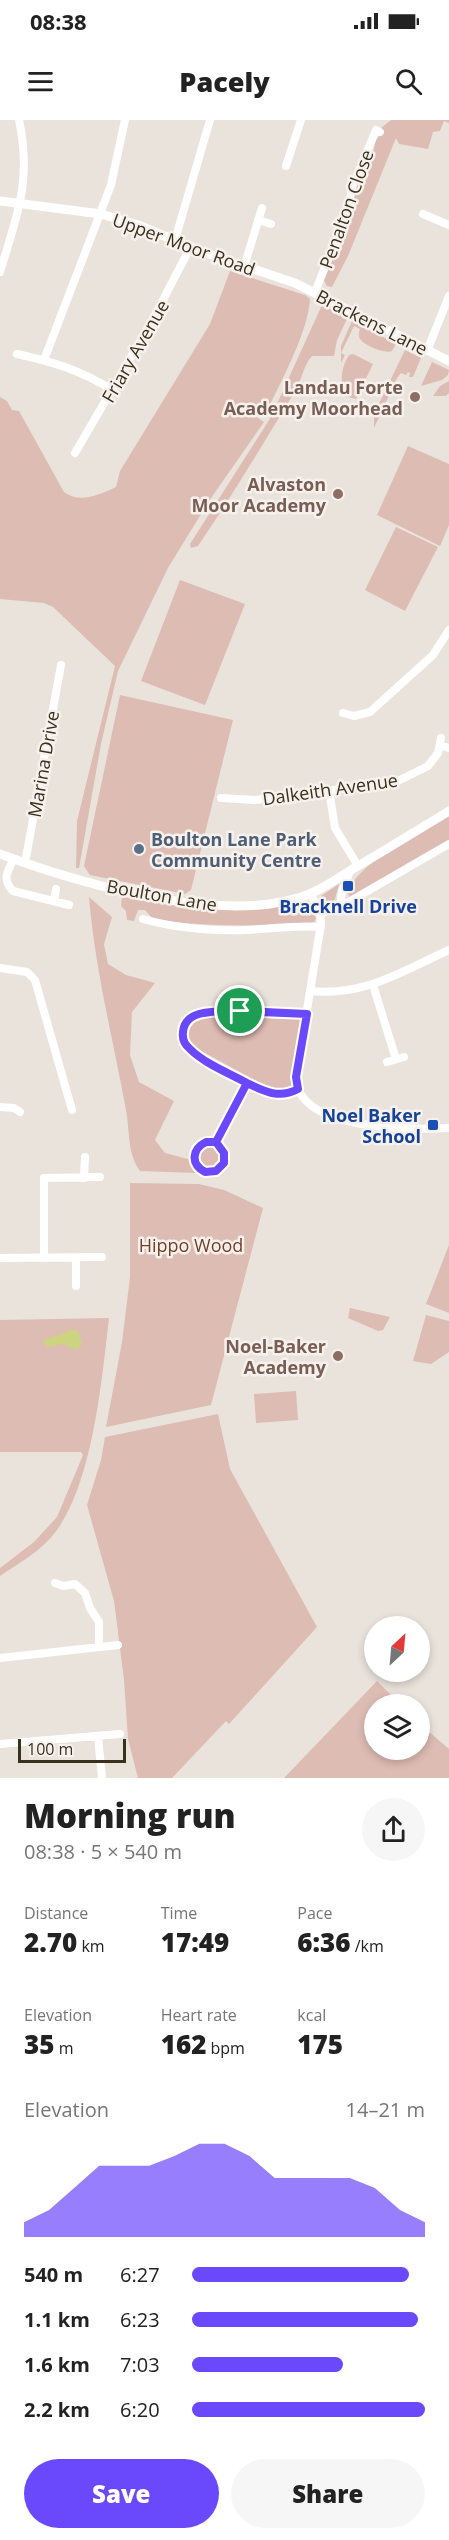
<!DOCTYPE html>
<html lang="en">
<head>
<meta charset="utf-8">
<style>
	:root { --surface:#fff; --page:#f6f6f6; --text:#222; --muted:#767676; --accent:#6a48fc }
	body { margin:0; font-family:"Open Sans",sans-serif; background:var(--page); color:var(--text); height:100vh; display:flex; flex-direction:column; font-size:22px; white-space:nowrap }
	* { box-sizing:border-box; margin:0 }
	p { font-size:20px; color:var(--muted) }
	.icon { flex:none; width:33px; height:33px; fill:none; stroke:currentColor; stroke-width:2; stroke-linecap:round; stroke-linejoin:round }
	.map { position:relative; height:1658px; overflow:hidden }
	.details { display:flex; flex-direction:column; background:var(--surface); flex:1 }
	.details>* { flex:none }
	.needle { width:39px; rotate:26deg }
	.buttons { position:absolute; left:364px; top:1496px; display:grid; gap:12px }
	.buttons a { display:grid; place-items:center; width:66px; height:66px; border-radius:50%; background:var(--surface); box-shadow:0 3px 9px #0003; font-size:30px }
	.scale { position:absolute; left:18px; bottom:15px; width:108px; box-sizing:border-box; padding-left:6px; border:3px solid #3a311d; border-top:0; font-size:16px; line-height:21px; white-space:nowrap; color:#3a311d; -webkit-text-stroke:4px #f7f1ed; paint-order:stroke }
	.pin { position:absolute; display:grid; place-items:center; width:51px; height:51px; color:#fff; margin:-26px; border:3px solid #fff; border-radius:50%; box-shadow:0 2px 6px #0007 }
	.round { display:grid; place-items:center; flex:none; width:63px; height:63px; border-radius:32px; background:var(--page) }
	.head { display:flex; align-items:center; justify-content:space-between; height:102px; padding:0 24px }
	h1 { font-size:33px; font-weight:800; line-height:45px }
	.figures { display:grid; grid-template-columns:repeat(3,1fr); gap:9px; height:102px; padding:6px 24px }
	.figures div { display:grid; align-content:center }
	.figures b { font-size:26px; font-weight:800 }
	.figures small { font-size:16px; font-weight:400 }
	.figures p { font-size:16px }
	.chart { height:168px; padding:12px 24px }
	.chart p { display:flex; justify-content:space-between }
	.chart svg { width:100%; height:108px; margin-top:6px; fill:var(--accent); opacity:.7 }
	.action { display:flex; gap:12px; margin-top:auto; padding:12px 24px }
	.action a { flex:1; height:69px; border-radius:36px; background:var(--accent); color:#fff; font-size:24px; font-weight:800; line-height:69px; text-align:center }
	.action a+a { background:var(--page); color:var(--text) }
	ul { padding:0 24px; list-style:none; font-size:20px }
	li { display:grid; grid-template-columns:96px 72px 1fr; align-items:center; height:45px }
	li i { height:15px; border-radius:8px; background:var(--accent) }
	.status { display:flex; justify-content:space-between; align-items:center; height:42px; padding:0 30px; background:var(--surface); direction:ltr }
	.status svg { height:16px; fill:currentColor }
	header { display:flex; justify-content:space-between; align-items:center; height:78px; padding:0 24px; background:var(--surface); font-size:27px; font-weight:800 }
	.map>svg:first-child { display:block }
</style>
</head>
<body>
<div class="status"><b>08:38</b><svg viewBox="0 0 49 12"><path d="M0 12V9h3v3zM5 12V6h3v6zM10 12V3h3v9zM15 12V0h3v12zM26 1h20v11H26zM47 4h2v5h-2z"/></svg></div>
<header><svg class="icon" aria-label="menu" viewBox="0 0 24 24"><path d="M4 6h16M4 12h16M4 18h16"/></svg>Pacely<svg class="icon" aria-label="search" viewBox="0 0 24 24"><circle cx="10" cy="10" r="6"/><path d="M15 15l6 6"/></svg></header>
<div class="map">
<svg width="449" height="1658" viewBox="0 0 449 1658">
	<rect width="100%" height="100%" fill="#eae3dc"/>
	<path fill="#ddbcb3" d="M391 0H449V3L444 1 440 11 433 12 428 29 399 24 396 18 348 136 332 167 327 166 323 159 358 61 363 59 371 42 376 20 383 11 381 8Z
		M230 151 305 175 310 179C308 213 280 263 265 295L257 290 255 296 264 302 209 381 168 448 118 551 101 624 79 748H76L77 701 115 546 53 487 44 483 0 479V277L7 281 12 290 19 291 64 372C81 384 98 375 116 367L120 351 210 204Z
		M322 185 345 196 347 199 337 220 334 236H312C302 247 302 262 294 273 263 324 232 376 198 426L191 428 190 424 271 297Z
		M352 201 396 224 392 231C385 234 365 226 360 219 358 216 359 212 360 209L354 206 341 233 345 235 341 243V226Z
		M405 230 421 238 413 257H409L410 253 408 252 406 255 401 253 397 258 374 308V294Z
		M353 234 373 244 356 279 344 276C340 260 341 248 349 235Z
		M432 242 449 250 448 255 442 260 421 266Z
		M449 261V273L446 276H433L440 266Z
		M408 326 449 344V405L440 426 377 395Z
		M396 407 438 427 405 491 365 470Z
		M180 460 245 484 205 585 141 561Z
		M120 575 233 600 191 770 185 774 90 755 84 746Z
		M449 696V721L349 778C342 750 428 709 449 696Z
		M339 764 334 783 326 787 322 786 321 776Z
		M89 777 112 797 104 824 108 844 126 855 155 863 132 892 130 935 139 962 174 981 155 1020 165 1033 188 1039 195 1053 140 1051C127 1033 130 1011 126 990 113 919 95 849 89 777Z
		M122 777C182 785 241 798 301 781L312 787 316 799 314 802 304 804C252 806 204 807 153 799L145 790H138L134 801 127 800 126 791 121 786Z
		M252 894 292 896 300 900 293 964 290 970 275 971 194 927 187 918 190 905 201 897Z
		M196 1037a13 13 0 1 1 26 0a13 13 0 1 1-26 0Z
		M130 1063 199 1064 224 1070 263 1088 211 1285 106 1307 122 1222 130 1157Z
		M449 1125V1193L426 1184Z
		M350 1188 390 1197 383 1210 378 1211 348 1198Z
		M426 1195 449 1201V1232L431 1244 413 1241Z
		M109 1198C102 1259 93 1360 57 1410 43 1430 19 1443 0 1456V1448L34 1422 57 1397 83 1335 81 1332H0V1200Z
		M296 1271 298 1300 256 1303 254 1274Z
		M218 1294 230 1349 317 1507 229 1604 226 1601 172 1658H138L128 1619 124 1560 114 1481 87 1385 101 1340 105 1317Z
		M377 1561 400 1584H375V1629H420V1604L449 1629V1658H284Z"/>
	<path fill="#ccd47f" d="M69 1210H77L82 1223 78 1229 70 1228 63 1224 47 1227 43 1221C51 1215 61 1217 69 1210Z"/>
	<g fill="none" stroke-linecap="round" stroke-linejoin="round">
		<path stroke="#fff" stroke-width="8" d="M286 46 301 0
			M423 94 449 105
			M258 100 271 104
			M175 120 210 0
			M244 147 262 88
			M0 152C17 95 32 61 19 0
			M315 172 346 95 353 65 376 10 380 12
			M427 231 449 176
			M17 234C57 243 77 249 113 270
			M44 240 111 65 125 0
			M75 333 153 199 191 126
			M343 593 354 596 370 592 433 535 449 510
			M440 625 449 628
			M329 670 335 708 358 746
			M221 678 255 680 396 662 428 646 438 633 441 618
			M14 739C7 751 2 760 13 771L69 785
			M25 743 61 545
			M311 774 320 794 321 804 296 957C297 1011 411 1010 449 1008
			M54 781 56 769
			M340 787 342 771 350 751
			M320 794 340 787 449 724
			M143 799C175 808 212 811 246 810 271 809 295 805 321 807
			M0 848 27 852 35 860 72 990
			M373 865 396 939
			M311 871C366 876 400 852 449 830
			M387 942 404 937
			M298 969C292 972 284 977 276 975 256 972 210 943 192 931 181 922 180 910 189 899 210 884 281 892 307 894
			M0 987 14 988 20 992
			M193 1037a16 16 0 1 1 32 0a16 16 0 1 1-32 0Z
			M216 1022 247 963
			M84 1058 85 1037
			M0 1138 102 1137
			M44 1138V1058L100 1057
			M76 1138V1166
			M55 1463 63 1466 75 1464 85 1473 90 1488 99 1502V1527
			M0 1538 118 1525
			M98 1616 102 1658
			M0 1624 120 1614"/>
		<path stroke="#fff" stroke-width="9" d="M0 81 101 94 138 105 200 131 295 163 449 241
			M0 734C81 764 225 806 307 775 323 769 337 759 351 750 384 731 416 711 449 691"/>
	</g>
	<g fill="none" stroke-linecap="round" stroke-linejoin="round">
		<g stroke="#fff" stroke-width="12">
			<path id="route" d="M240 891C222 892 185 887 183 912 182 919 185 925 190 929 205 944 229 953 247 963L216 1022 224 1033V1043L216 1051 205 1052C190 1044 192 1029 206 1022H216L247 963C266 972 279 979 298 969L296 957 307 894 240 891"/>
		</g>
		<use href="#route" stroke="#6a48fc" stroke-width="8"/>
	</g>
	<g fill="#8d6e63" stroke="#f7f1ed" stroke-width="2">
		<circle cx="415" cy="277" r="6"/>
		<circle cx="338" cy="374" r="6"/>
		<circle cx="338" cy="1236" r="6"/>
	</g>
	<circle fill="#5c6f8a" stroke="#f7f1ed" stroke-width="2" cx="139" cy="729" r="6"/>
	<g fill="#1a4fb4" stroke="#f7f1ed" stroke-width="2">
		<rect x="342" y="760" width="12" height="12" rx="3"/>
		<rect x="427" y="999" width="12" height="12" rx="3"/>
	</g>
	<g text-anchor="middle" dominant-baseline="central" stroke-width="5" stroke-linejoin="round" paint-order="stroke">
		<g font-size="18" fill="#3a311d" stroke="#f7f1ed">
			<text transform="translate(346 89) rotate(-70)">Penalton Close</text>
			<text transform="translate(184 124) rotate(20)">Upper Moor Road</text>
			<text transform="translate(372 202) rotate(27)">Brackens Lane</text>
			<text transform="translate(135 231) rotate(-60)">Friary Avenue</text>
			<text transform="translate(43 644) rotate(-80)">Marina Drive</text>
			<text transform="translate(330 669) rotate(-8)">Dalkeith Avenue</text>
			<text transform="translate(162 775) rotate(10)">Boulton Lane</text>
		</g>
		<g font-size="18" font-weight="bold" fill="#785e54" stroke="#f7f1ed" text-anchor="end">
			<text x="403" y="267">Landau Forte<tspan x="403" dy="21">Academy Moorhead</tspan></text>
			<text x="326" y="364">Alvaston<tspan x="326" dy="21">Moor Academy</tspan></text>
			<text x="326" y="1226">Noel-Baker<tspan x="326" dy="21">Academy</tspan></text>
		</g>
		<g font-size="18" font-weight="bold" fill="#4e5e75" stroke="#f7f1ed" text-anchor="start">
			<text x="151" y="719">Boulton Lane Park<tspan x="151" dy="21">Community Centre</tspan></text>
		</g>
		<g font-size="18" font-weight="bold" fill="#164399" stroke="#f7f1ed">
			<text x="348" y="786">Bracknell Drive</text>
			<text x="421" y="995" text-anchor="end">Noel Baker<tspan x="421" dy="21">School</tspan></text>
		</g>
		<g font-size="18" fill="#733f25" stroke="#f7f1ed">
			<text x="191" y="1125">Hippo Wood</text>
		</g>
	</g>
</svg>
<div class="buttons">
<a><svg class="needle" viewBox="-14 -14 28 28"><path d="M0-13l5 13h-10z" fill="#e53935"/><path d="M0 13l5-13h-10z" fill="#767676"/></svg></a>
<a><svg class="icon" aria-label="layers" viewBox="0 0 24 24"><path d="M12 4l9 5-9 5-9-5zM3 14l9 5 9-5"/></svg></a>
</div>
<div class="scale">100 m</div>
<div class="pin" style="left:240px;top:891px;background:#1e9e55"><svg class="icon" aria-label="arrive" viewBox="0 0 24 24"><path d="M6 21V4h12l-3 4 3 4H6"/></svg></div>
</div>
<section class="details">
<div class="head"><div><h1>Morning run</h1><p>08:38 · 5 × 540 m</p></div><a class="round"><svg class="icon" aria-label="share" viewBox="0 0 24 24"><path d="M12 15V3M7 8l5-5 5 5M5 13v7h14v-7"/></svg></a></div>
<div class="figures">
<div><p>Distance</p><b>2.70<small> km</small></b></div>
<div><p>Time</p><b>17:49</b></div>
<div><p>Pace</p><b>6:36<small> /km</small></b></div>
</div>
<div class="figures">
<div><p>Elevation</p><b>35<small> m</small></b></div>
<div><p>Heart rate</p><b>162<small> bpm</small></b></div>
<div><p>kcal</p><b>175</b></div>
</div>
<div class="chart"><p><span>Elevation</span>14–21 m</p>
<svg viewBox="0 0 160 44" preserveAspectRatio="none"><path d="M0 44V38L10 33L20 24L30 15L40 15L50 15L60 11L70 6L80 6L90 11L100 20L110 20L120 20L130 20L140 24L150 33L160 38V44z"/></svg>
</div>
<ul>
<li><b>540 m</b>6:27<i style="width:93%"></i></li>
<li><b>1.1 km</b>6:23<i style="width:97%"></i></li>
<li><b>1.6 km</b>7:03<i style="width:65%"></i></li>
<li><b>2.2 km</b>6:20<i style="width:100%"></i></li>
</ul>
<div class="action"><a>Save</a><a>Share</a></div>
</section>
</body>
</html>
